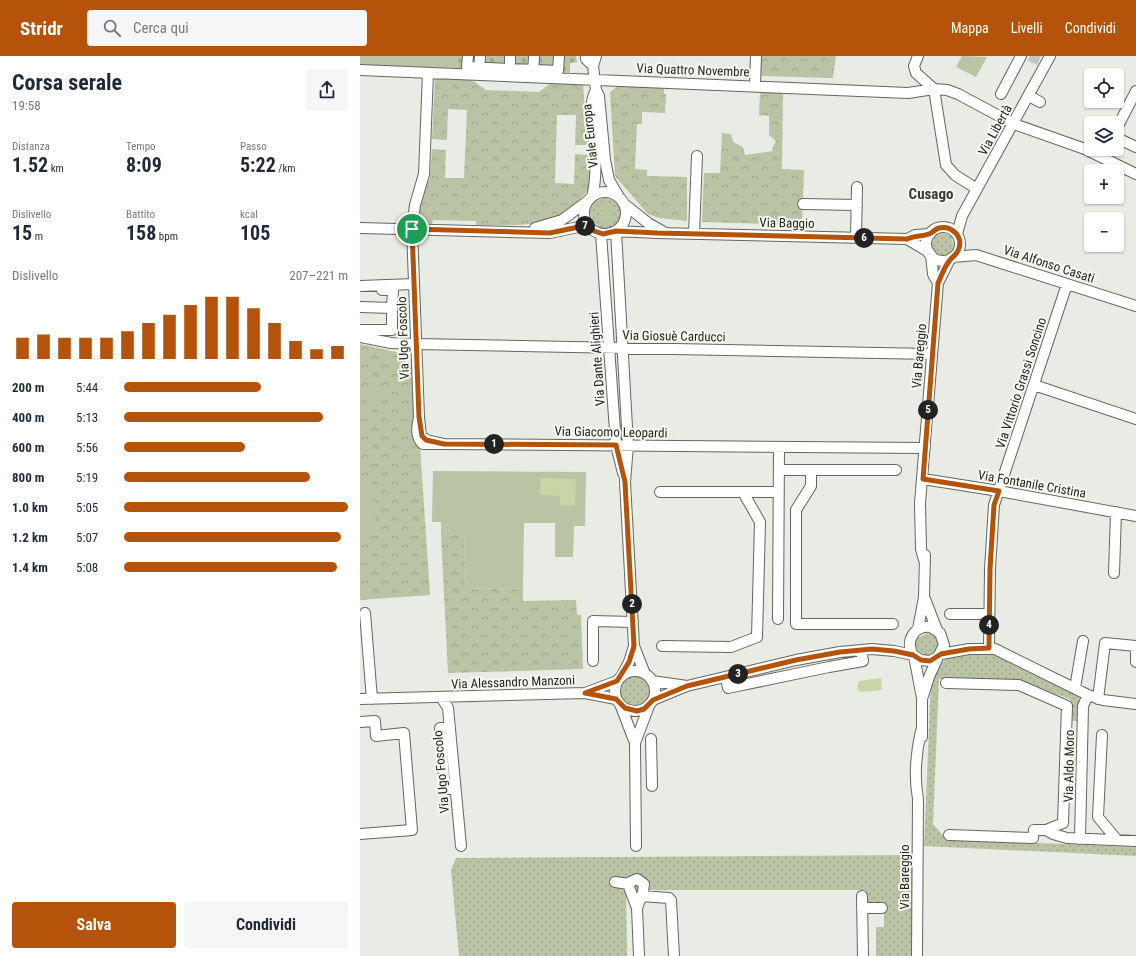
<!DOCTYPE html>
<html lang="it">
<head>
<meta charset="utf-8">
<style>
	:root { --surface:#fff; --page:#f6f6f7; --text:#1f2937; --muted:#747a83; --accent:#b45309 }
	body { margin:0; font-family:"Roboto Condensed",sans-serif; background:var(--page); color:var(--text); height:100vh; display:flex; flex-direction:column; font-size:15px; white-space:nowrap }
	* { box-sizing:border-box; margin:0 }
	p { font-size:13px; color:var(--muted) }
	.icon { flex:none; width:22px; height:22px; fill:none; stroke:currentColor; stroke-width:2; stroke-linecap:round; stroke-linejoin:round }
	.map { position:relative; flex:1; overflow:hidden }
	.panel { display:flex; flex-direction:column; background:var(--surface); width:360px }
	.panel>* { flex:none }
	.fabs { position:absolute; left:724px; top:12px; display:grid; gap:8px }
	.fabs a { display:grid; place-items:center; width:40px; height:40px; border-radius:4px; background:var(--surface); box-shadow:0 1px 3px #0004; font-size:20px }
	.pin { position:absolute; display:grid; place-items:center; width:34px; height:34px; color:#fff; margin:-17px; border:2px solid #fff; border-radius:50%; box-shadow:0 1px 4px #0007 }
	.km { position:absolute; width:20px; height:20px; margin:-10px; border-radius:50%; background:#222; color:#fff; font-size:11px; line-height:20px; text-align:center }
	.round { display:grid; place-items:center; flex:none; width:42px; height:42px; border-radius:4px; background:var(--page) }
	.overview { display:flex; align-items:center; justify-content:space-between; height:68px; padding:0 12px }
	h1 { font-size:22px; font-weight:700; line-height:30px }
	.metrics { display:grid; grid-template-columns:repeat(3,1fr); gap:6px; height:68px; padding:4px 12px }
	.metrics div { display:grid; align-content:center }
	.metrics b { font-size:20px; font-weight:700 }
	.metrics small { font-size:11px; font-weight:400 }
	.metrics p { font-size:11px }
	.chart { height:112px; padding:8px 12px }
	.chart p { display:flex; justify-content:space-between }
	.chart svg { width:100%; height:72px; margin-top:4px; stroke:var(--accent); stroke-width:6 }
	.action { display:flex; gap:8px; margin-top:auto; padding:8px 12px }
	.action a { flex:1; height:46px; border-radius:4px; background:var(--accent); color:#fff; font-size:16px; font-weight:700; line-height:46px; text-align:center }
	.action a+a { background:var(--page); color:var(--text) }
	ul { padding:0 12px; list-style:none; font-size:13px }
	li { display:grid; grid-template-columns:64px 48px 1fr; align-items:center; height:30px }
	li i { height:10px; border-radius:5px; background:var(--accent) }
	header { display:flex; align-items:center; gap:24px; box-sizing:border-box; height:56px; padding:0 20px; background:var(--accent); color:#fff }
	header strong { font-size:19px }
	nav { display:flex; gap:22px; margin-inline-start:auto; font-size:14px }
	.search { width:280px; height:36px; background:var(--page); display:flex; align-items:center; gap:10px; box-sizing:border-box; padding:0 14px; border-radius:4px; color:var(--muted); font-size:15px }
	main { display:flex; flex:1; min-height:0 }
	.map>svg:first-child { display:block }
</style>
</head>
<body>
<header>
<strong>Stridr</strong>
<div class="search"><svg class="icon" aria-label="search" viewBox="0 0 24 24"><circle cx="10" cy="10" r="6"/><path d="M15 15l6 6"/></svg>Cerca qui</div>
<nav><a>Mappa</a><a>Livelli</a><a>Condividi</a></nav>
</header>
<main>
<section class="panel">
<div class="overview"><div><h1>Corsa serale</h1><p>19:58</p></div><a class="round"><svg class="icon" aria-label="share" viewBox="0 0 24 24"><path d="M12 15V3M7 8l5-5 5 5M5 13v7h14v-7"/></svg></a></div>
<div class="metrics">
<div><p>Distanza</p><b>1.52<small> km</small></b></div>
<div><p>Tempo</p><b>8:09</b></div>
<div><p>Passo</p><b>5:22<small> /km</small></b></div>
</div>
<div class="metrics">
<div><p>Dislivello</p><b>15<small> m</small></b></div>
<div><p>Battito</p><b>158<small> bpm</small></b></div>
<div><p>kcal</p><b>105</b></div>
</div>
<div class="chart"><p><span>Dislivello</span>207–221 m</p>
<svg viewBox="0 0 160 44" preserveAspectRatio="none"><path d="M5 44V31M15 44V29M25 44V31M35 44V31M45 44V31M55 44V27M65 44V22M75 44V17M85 44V11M95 44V6M105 44V6M115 44V13M125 44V22M135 44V33M145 44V38M155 44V36"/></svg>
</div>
<ul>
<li><b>200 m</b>5:44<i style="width:61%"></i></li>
<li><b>400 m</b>5:13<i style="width:89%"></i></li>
<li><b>600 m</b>5:56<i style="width:54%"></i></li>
<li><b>800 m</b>5:19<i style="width:83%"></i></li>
<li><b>1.0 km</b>5:05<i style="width:100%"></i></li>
<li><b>1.2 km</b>5:07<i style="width:97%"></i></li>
<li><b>1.4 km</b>5:08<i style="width:95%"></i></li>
</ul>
<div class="action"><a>Salva</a><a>Condividi</a></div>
</section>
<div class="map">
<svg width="776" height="900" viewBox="0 0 776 900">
	<defs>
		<pattern id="grass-dots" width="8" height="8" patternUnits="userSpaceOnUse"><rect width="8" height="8" fill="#bac3a4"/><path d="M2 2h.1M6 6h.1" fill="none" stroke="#a0a78d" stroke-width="1.8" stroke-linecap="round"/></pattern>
		<pattern id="cemetery-stones" width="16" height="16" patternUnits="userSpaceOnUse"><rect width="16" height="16" fill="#bac3a4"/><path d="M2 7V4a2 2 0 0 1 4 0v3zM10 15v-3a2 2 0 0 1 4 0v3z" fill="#a0a78d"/></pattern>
		<pattern id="park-crowns" width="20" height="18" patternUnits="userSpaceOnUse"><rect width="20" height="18" fill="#bac3a4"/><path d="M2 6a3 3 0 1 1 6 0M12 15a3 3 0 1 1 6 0" fill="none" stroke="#a0a78d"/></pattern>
	</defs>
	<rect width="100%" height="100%" fill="#e9ece4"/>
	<path fill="url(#grass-dots)" d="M243 142C255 142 266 153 259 165 246 189 212 152 243 142Z
		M582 177 591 180 594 190 591 196 582 200 574 195 571 188 576 179Z
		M567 577 574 579 578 589 576 595 567 600 558 595 555 588 558 582Z
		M628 597 640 601 719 639V665H710V643L660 626 579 623 573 768 586 783 776 791V800L564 790 571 625C583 594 599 598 628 597Z
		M260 635a15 15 0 1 1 30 0a15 15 0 1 1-30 0Z
		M553 799 554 900H516V871H524V848H506V834H266L267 900H99L91 814 96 802Z"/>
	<path fill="url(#cemetery-stones)" d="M98 0H216L217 6 210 7V18L106 14 97 12Z"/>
	<path fill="url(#park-crowns)" d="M400 0H476L473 22 399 20Z
		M75 21 109 22 126 34 179 36 191 27 210 28 212 25 223 27 227 89H215L216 59H197L195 127 214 128 215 98 231 99C232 109 234 120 230 129 229 134 225 138 221 142 195 174 154 169 116 169V165L73 164 72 168 60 166 58 153 70 121 72 93 86 94 85 122H104L107 54 88 53 87 84 72 83Z
		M258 30 304 32V38H306L305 57 282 56V68H277L275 113 287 114V120L327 121V165L299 162 288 158 255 120 250 36Z
		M400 36 423 37 422 113 444 114 442 169 342 166 344 117H360L362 77 371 78 373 86 383 91 385 99 413 95 412 92 416 85 409 79V60L399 59Z
		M0 288 45 298 46 306 53 310 60 389 70 539 0 544Z
		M104 478 106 533 163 532V545L216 544 217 559H221L223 613 88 617 81 479Z"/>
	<path fill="#bac3a4" d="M0 0H98L97 12 0 9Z
		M602 0 627 1 616 21 596 11Z
		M247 147 252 150 253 161 249 166 241 165 239 162 245 159 241 151Z
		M18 328 20 350 7 351 5 329Z
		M73 415 226 416 225 470H214L213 501H195V467H164L163 532 106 533 104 479H81V466H72Z
		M0 430H9L12 433 16 472 13 475 0 476Z"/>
	<path fill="#c8d6a5" d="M181 422 216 423 215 450 200 449V440L180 439Z
		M521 622 522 634 501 636 497 633 499 625Z"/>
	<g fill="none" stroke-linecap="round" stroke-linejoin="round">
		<path stroke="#c2c4bd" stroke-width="10" stroke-dasharray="10 5" stroke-linecap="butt" d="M670 0 682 6
			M731 64 736 67"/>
		<g stroke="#646660" stroke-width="12">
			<path id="minor" d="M108 0 107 11 198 15 199 0
				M226 0V3L233 10
				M236 0 233 10 236 34 239 40 245 104 249 124 261 144
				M558 0 554 10 556 17 574 33
				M150 13V0
				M0 14 548 37 574 33 587 34 598 38 654 68 725 93 776 118
				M119 18 120 0
				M173 21 174 0
				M395 29 396 0
				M574 33 586 109 595 119 617 133
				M641 38 661 0
				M669 40 680 46
				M757 72 776 35
				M757 82 776 91
				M224 157a21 21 0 1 1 42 0a21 21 0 1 1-42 0Z
				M232 141C236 126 236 111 235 95 235 76 226 51 236 34
				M263 147 288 167 304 176
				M443 148 497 149
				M566 188a17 17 0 1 1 34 0a17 17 0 1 1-34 0Z
				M0 172 190 177 228 169
				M175 172 202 164 229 144
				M256 175 268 389 265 426 274 590 285 618
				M256 175 297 177 547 183 555 179 570 178
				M241 178 256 389 263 417
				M334 178 337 100
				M597 178 602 160 690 0
				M496 182 497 131
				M547 183 569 196
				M571 199 573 218 578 227
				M593 201 616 199 776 250
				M0 230 54 228
				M22 234H33L32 252
				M0 251 32 252V274H0
				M0 281 31 287 56 288 572 298
				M674 329 776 363
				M59 361 61 380 67 384 84 388H63C55 381 57 371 59 361L52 173 55 149 64 118 68 17
				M84 388 565 392
				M419 414H536
				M451 414V430L436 454V568H533
				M563 423 639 435 776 460
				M300 436H418
				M564 504 561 493 560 447 578 227 590 203
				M754 517 756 456
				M565 543 577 574
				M5 557 12 643
				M590 558H629
				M418 563 419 391
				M558 573 564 541 565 499
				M302 590 371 591 397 581 400 466 383 436
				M776 590V606
				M629 592 630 513 634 449 707 228
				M581 598 609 593H635L728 639 743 644 776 648
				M554 600 562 642V681
				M233 605V565L273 566
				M255 635a20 20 0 1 1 40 0a20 20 0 1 1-40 0Z
				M261 621 269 606 274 590
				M366 621 368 632 469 611 503 605 501 594
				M292 625 327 630
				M586 627 659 629 707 650 703 767 686 774
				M715 632 723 585
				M225 637 257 625
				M563 640 569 621 578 601
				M81 641 88 652 101 790
				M0 643 225 637 256 643
				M738 643 745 587 776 590
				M293 644 327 630 436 604 480 596 512 593 534 595 553 599 561 604 570 605 578 601 584 589 580 577 571 571C554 569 545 585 553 599
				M260 648 275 687
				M0 666 15 665 16 680 44 677 52 774 0 778
				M89 672H80L85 733H95
				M742 679 738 761 757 784
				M291 683 292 730
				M589 779 673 782 674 774H686L693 778 707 782 776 785
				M720 783 723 650 728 639
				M276 790 275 687 289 650
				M255 826 269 828
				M281 840 309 842 311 844 314 900
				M502 840 503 900
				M277 852 269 831 270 826 277 823 284 828 283 836 277 852 279 900
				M502 852H522
				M557 900 558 743C554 721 556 697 561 675"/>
		</g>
		<use href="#minor" stroke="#fff" stroke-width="10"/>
	</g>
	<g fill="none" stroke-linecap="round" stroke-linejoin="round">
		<g stroke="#fff" stroke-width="8">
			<path id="route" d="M228 169 234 175 243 178 256 175 297 177 547 183C556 179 561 181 569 178 572 177 575 173 579 172 591 169 603 180 599 192 598 198 593 200 590 204 584 211 582 219 578 227L563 423 639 435 634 449 630 513 629 592 609 593 581 598 570 605 561 604 553 599 534 595 512 593 480 596 436 604 327 630 293 644 284 653 277 655 265 652 256 643 225 637 257 625 269 606 274 590 265 426 256 389 84 388 66 384 62 380 59 361 52 173 190 177Z"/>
		</g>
		<use href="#route" stroke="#b45309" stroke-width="5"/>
	</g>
	<g text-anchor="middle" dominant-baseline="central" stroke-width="4" stroke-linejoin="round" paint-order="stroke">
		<g font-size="13" fill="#252623" stroke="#f6f9f1">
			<text transform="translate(333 14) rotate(2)">Via Quattro Novembre</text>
			<text transform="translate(635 74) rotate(-61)">Via Libertà</text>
			<text transform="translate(230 80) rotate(-96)">Viale Europa</text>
			<text transform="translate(427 167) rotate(1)">Via Baggio</text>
			<text transform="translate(689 208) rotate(18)">Via Alfonso Casati</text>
			<text transform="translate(314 280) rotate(1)">Via Giosuè Carducci</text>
			<text transform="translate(43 282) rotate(-92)">Via Ugo Foscolo</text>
			<text transform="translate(559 300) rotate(-85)">Via Bareggio</text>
			<text transform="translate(237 303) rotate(-94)">Via Dante Alighieri</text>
			<text transform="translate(661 327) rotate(-72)">Via Vittorio Grassi Soncino</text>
			<text transform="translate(251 376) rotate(1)">Via Giacomo Leopardi</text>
			<text transform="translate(672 428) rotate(10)">Via Fontanile Cristina</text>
			<text transform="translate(153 626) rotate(-2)">Via Alessandro Manzoni</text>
			<text transform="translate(709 710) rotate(-89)">Via Aldo Moro</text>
			<text transform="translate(81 716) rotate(-95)">Via Ugo Foscolo</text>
			<text transform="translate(544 821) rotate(-90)">Via Bareggio</text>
		</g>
		<g font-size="15" font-weight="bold" fill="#393b34" stroke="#f6f9f1">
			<text x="571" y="138">Cusago</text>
		</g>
	</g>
</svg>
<div class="fabs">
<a><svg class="icon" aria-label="locate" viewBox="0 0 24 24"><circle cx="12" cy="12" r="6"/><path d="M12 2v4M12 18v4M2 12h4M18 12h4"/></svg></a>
<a><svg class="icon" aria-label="layers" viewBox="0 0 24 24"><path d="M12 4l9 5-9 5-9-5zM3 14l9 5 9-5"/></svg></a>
<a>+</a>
<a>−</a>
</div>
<div class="pin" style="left:52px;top:173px;background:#1e9e55"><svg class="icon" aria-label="arrive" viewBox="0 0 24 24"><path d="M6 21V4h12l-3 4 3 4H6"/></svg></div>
<b class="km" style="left:134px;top:388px">1</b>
<b class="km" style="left:272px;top:548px">2</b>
<b class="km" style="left:378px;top:618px">3</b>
<b class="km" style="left:629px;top:569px">4</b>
<b class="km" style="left:568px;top:354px">5</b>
<b class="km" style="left:504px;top:182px">6</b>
<b class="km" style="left:225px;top:170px">7</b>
</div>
</main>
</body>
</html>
